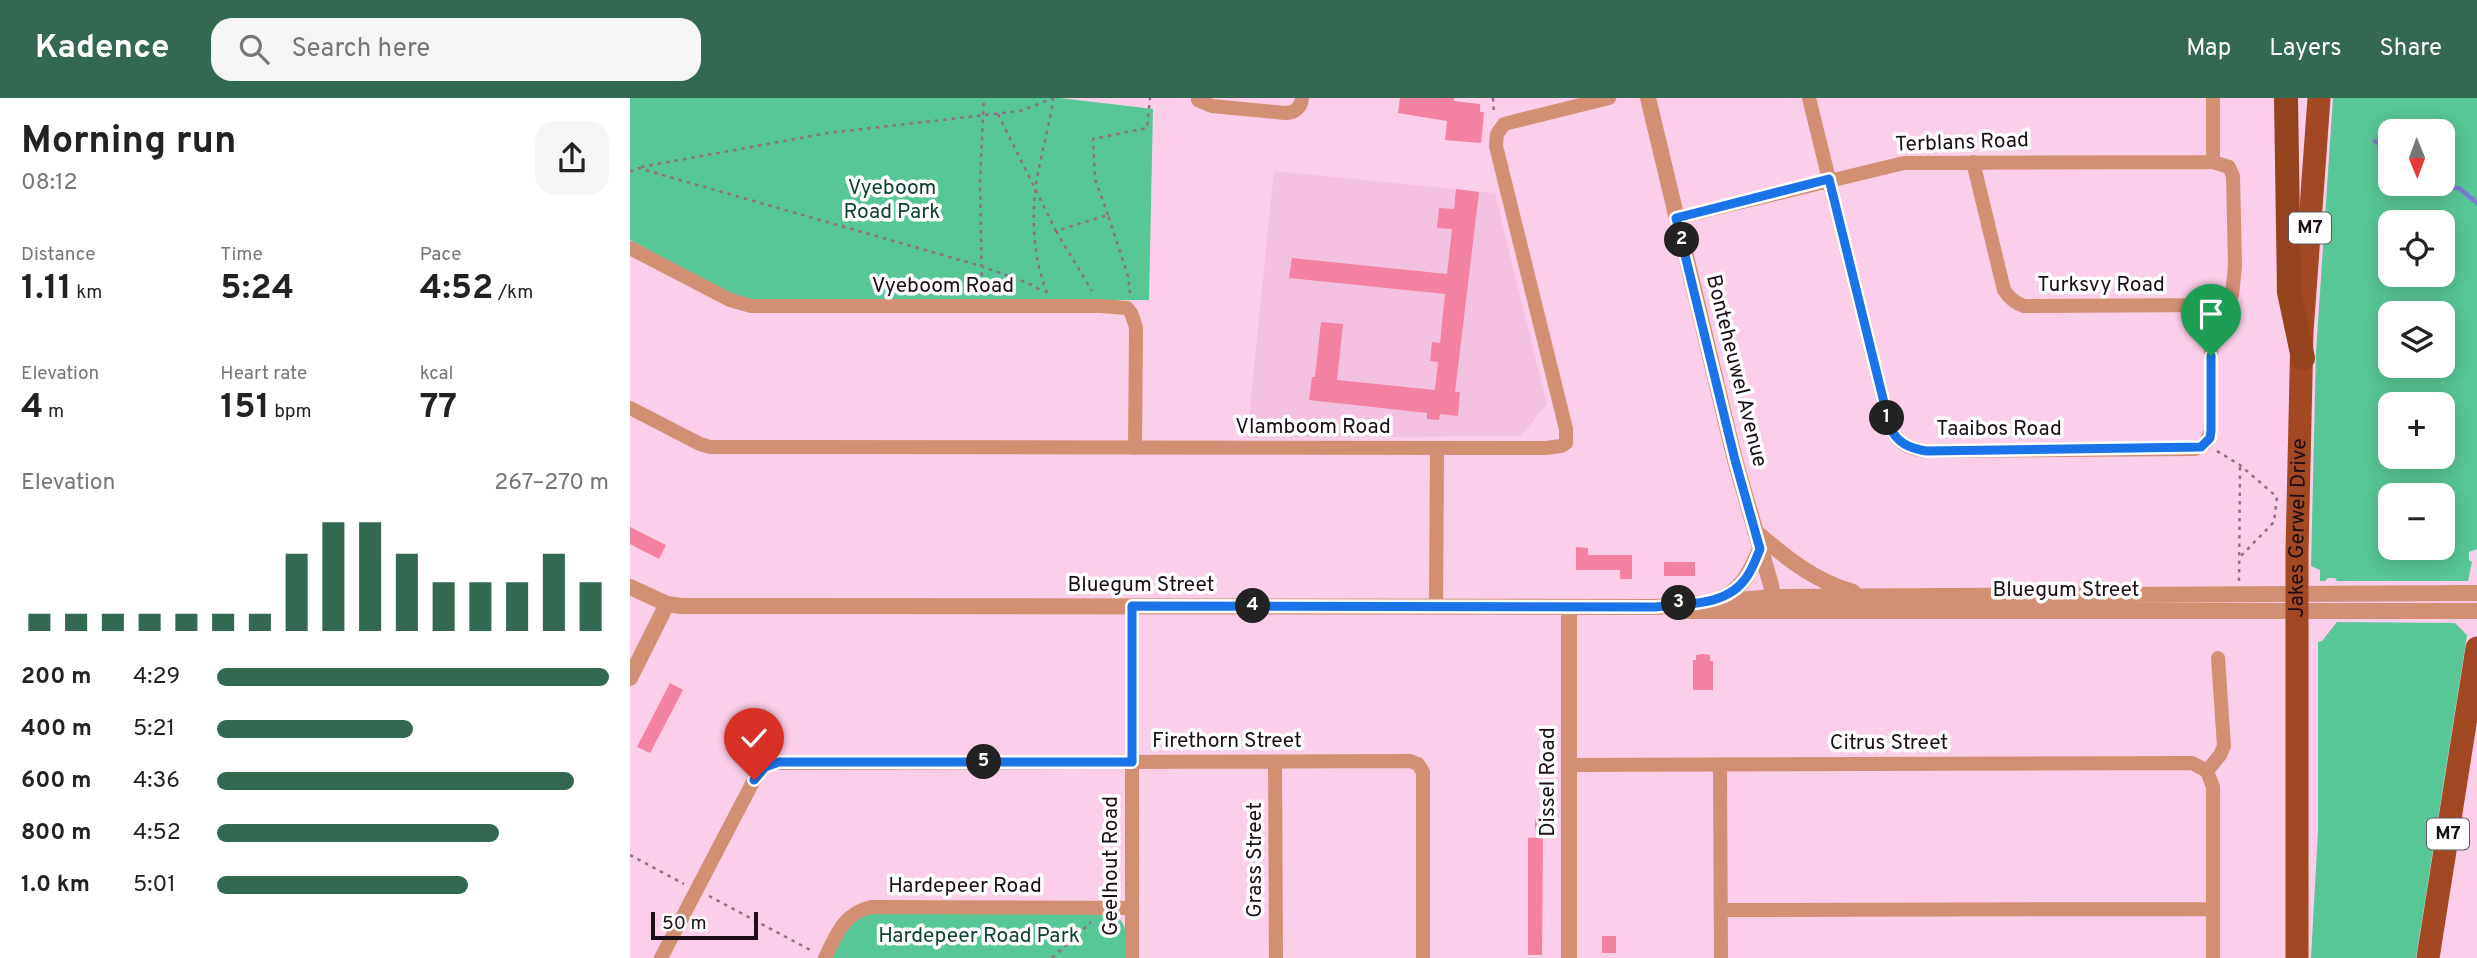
<!DOCTYPE html>
<html lang="en">
<head>
<meta charset="utf-8">
<style>
	:root { --surface:#fff; --page:#f6f6f6; --text:#222; --muted:#767676; --accent:#326950 }
	body { margin:0; font-family:Overpass,sans-serif; background:var(--page); color:var(--text); height:100vh; display:flex; flex-direction:column; font-size:26px; white-space:nowrap }
	* { box-sizing:border-box; margin:0 }
	p { font-size:23px; color:var(--muted) }
	.icon { flex:none; width:38px; height:38px; fill:none; stroke:currentColor; stroke-width:2; stroke-linecap:round; stroke-linejoin:round }
	.map { position:relative; flex:1; overflow:hidden }
	.side { display:flex; flex-direction:column; background:var(--surface); width:630px }
	.side>* { flex:none }
	.needle { width:46px; rotate:179deg }
	.fabs { position:absolute; left:1748px; top:21px; display:grid; gap:14px }
	.fabs a { display:grid; place-items:center; width:77px; height:77px; border-radius:14px; background:var(--surface); box-shadow:0 4px 18px #0003; font-size:35px }
	.scale { position:absolute; left:21px; bottom:18px; width:107px; box-sizing:border-box; padding-left:7px; border:4px solid #1c0d17; border-top:0; font-size:19px; line-height:24px; white-space:nowrap; color:#1c0d17; -webkit-text-stroke:5px #fff; paint-order:stroke }
	.pin { position:absolute; display:grid; place-items:center; width:60px; height:60px; color:#fff; margin:-72px -30px; border-radius:50% 50% 50% 0; rotate:-45deg; box-shadow:0 0 7px #0007 }
	.pin .icon { rotate:45deg }
	.km { position:absolute; width:35px; height:35px; margin:-18px; border-radius:50%; background:#222; color:#fff; font-size:19px; line-height:35px; text-align:center }
	.round { display:grid; place-items:center; flex:none; width:74px; height:74px; border-radius:21px; background:var(--page) }
	.headline { display:flex; align-items:center; justify-content:space-between; height:119px; padding:0 21px }
	h1 { font-size:38px; font-weight:700; line-height:52px }
	.stats { display:grid; grid-template-columns:repeat(3,1fr); gap:10px; height:119px; padding:7px 21px }
	.stats div { display:grid; align-content:center }
	.stats b { font-size:35px; font-weight:700 }
	.stats small { font-size:19px; font-weight:400 }
	.stats p { font-size:19px }
	.chart { height:196px; padding:14px 21px }
	.chart p { display:flex; justify-content:space-between }
	.chart svg { width:100%; height:126px; margin-top:7px; stroke:var(--accent); stroke-width:6 }
	ul { padding:0 21px; list-style:none; font-size:23px }
	li { display:grid; grid-template-columns:112px 84px 1fr; align-items:center; height:52px }
	li i { height:18px; border-radius:9px; background:var(--accent) }
	header { display:flex; align-items:center; gap:42px; box-sizing:border-box; height:98px; padding:0 35px; background:var(--accent); color:#fff }
	header strong { font-size:33px }
	nav { display:flex; gap:38px; margin-inline-start:auto; font-size:24px }
	.search { width:490px; height:63px; background:var(--page); display:flex; align-items:center; gap:18px; box-sizing:border-box; padding:0 24px; border-radius:21px; color:var(--muted); font-size:26px }
	main { display:flex; flex:1; min-height:0 }
	.map>svg:first-child { display:block }
</style>
</head>
<body>
<header>
<strong>Kadence</strong>
<div class="search"><svg class="icon" aria-label="search" viewBox="0 0 24 24"><circle cx="10" cy="10" r="6"/><path d="M15 15l6 6"/></svg>Search here</div>
<nav><a>Map</a><a>Layers</a><a>Share</a></nav>
</header>
<main>
<section class="side">
<div class="headline"><div><h1>Morning run</h1><p>08:12</p></div><a class="round"><svg class="icon" aria-label="share" viewBox="0 0 24 24"><path d="M12 15V3M7 8l5-5 5 5M5 13v7h14v-7"/></svg></a></div>
<div class="stats">
<div><p>Distance</p><b>1.11<small> km</small></b></div>
<div><p>Time</p><b>5:24</b></div>
<div><p>Pace</p><b>4:52<small> /km</small></b></div>
</div>
<div class="stats">
<div><p>Elevation</p><b>4<small> m</small></b></div>
<div><p>Heart rate</p><b>151<small> bpm</small></b></div>
<div><p>kcal</p><b>77</b></div>
</div>
<div class="chart"><p><span>Elevation</span>267–270 m</p>
<svg viewBox="0 0 160 44" preserveAspectRatio="none"><path d="M5 44V38M15 44V38M25 44V38M35 44V38M45 44V38M55 44V38M65 44V38M75 44V17M85 44V6M95 44V6M105 44V17M115 44V27M125 44V27M135 44V27M145 44V17M155 44V27"/></svg>
</div>
<ul>
<li><b>200 m</b>4:29<i style="width:100%"></i></li>
<li><b>400 m</b>5:21<i style="width:50%"></i></li>
<li><b>600 m</b>4:36<i style="width:91%"></i></li>
<li><b>800 m</b>4:52<i style="width:72%"></i></li>
<li><b>1.0 km</b>5:01<i style="width:64%"></i></li>
</ul>
</section>
<div class="map">
<svg width="1847" height="860" viewBox="0 0 1847 860">
	<rect width="100%" height="100%" fill="#fccee9"/>
	<path fill="#f5c1e0" d="M644 73 865 95 917 306 891 338 617 340Z"/>
	<path fill="#58c797" fill-rule="evenodd" d="M0 0H430L523 11 519 202 115 203 0 142Z
		M1703 0H1847V451L1839 454V462L1842 464 1838 483H1707L1705 480H1698L1695 483H1690V472L1681 468 1686 254ZM1760 33H1813V86H1760ZM1760 124H1813V177H1760ZM1813 215V268H1760V215ZM1760 306H1813V359H1760ZM1760 397H1813V450H1760Z
		M1707 524 1825 525 1837 537 1786 860H1681L1688 733V544L1692 543Z
		M478 815C500 820 496 842 497 860H200C210 840 217 824 240 816Z"/>
	<g fill="none" stroke-linecap="round" stroke-linejoin="round">
		<path stroke="#7b79d9" stroke-width="4.5" d="M1745 43 1760 51
			M1806 86 1810 90H1829L1847 105"/>
	</g>
	<path fill="#f281a2" d="M770 0H824V3L850 6V14H854L851 45 815 42 817 23 768 15Z
		M826 91 849 94 825 294H830L828 318 810 316 809 322 797 321V315L679 302 682 279H685L691 224 713 226 707 282 805 292 808 264 800 263 802 244 810 245 815 196 659 180 662 160 817 176 822 131 807 130 809 110 824 111Z
		M0 429 36 447 29 461 0 446Z
		M946 449 958 450V457H1002V481H990V472H946Z
		M1034 464H1065V478H1034Z
		M1073 556 1080 557V563H1083V592H1063V562H1066V557Z
		M40 585 53 592 20 655 7 649Z
		M921 719 922 738H905V720Z
		M913 739 912 857H898V740Z
		M972 838H986V855H972Z"/>
	<g fill="none" stroke-linecap="round" stroke-linejoin="round">
		<path stroke="#8f7083" stroke-width="2.5" stroke-dasharray="3.5 5" stroke-linecap="butt" d="M863 0 864 17
			M368 16 426 133 478 117 498 178 500 195
			M11 69 198 35 390 13 424 0
			M0 74 8 70 351 168 398 185 414 194
			M478 117 465 81 463 41 517 30 520 0
			M426 133 462 193
			M352 195 350 81 354 0
			M417 195C404 163 401 121 406 87 410 59 419 31 423 2
			M1587 353 1610 367 1647 399 1644 424 1609 460
			M1609 483 1610 367
			M0 757 54 786
			M79 798 184 854
			M422 860 461 824"/>
		<path stroke="#d38f74" stroke-width="14" d="M1179 0 1260 329C1267 345 1279 351 1296 353L1565 351 1575 346 1581 333V207L1394 208C1385 205 1379 200 1374 192L1343 64
			M1583 0V64
			M568 2 582 8 655 15C665 15 671 10 672 0
			M1046 120 1274 65 1583 64 1599 69 1603 78 1605 168 1602 197 1592 204 1581 207
			M0 150 100 202 121 208H470L497 210 501 215 506 229 505 350
			M0 310 70 346 80 349 916 350 931 348 936 345V331L866 48 867 36 874 26 979 0
			M806 508 807 350
			M645 664 646 860
			M939 667 1562 665 1577 673 1583 689V860
			M1090 667 1091 860
			M1577 673 1590 657 1594 648 1588 560
			M1091 812 1583 811
			M31 860 124 682 130 672 141 665 780 663 788 666 793 674V860
			M195 860C206 837 214 815 241 809L502 810
			M502 860V508"/>
		<path stroke="#d38f74" stroke-width="16" d="M1018 0 1105 362 1141 487 1144 509
			M1125 433C1155 459 1184 483 1223 494
			M0 489 37 506 51 508 1025 509 1143 499 1847 495
			M1089 501C1113 492 1121 472 1130 451
			M1048 513H1847
			M0 580 37 506
			M939 860V509"/>
		<g stroke="#a24822" stroke-width="23">
			<path id="s1" d="M1667 860V454L1672 234 1689 0"/>
			<path d="M1798 860 1847 550"/>
		</g>
		<path stroke="#95421e" stroke-width="24" d="M1656 0 1659 194 1673 260"/>
	</g>
	<g fill="none" stroke-linecap="round" stroke-linejoin="round">
		<g stroke="#fff" stroke-width="14">
			<path id="route" d="M124 682 135 669 149 664H502V508L1025 509C1056 505 1096 509 1116 480 1122 472 1126 461 1130 451L1105 362 1046 120 1199 81 1260 329C1267 345 1279 350 1296 353L1571 349 1580 340 1581 333V258"/>
		</g>
		<use href="#route" stroke="#1a73e8" stroke-width="9"/>
	</g>
	<g text-anchor="middle" dominant-baseline="central" stroke-width="7" stroke-linejoin="round" paint-order="stroke">
		<g fill="#fff" stroke="#60565d" stroke-width="2">
			<rect x="1659" y="114.5" width="42" height="31" rx="5"/>
			<rect x="1797" y="720.5" width="42" height="31" rx="5"/>
		</g>
		<g font-size="19" font-weight="bold" fill="#1c0d17">
			<text x="1680" y="130">M7</text>
			<text x="1818" y="736">M7</text>
		</g>
		<g font-size="21" fill="#1c0d17" stroke="#fff">
			<text transform="translate(1332 45) rotate(-2)">Terblans Road</text>
			<text x="1471" y="187">Turksvy Road</text>
			<text x="313" y="188">Vyeboom Road</text>
			<text transform="translate(1106 273) rotate(76)">Bonteheuwel Avenue</text>
			<text x="683" y="329">Vlamboom Road</text>
			<text x="1369" y="331">Taaibos Road</text>
			<text stroke="none"><textPath href="#s1" startOffset="430">Jakes Gerwel Drive</textPath></text>
			<text x="511" y="487">Bluegum Street</text>
			<text x="1436" y="492">Bluegum Street</text>
			<text x="597" y="643">Firethorn Street</text>
			<text x="1259" y="645">Citrus Street</text>
			<text transform="translate(918 684) rotate(-90)">Dissel Road</text>
			<text transform="translate(625 762) rotate(-90)">Grass Street</text>
			<text transform="translate(481 768) rotate(-90)">Geelhout Road</text>
			<text x="335" y="788">Hardepeer Road</text>
		</g>
		<g font-size="21" fill="#0b442e" stroke="#fff">
			<text x="262" y="90">Vyeboom<tspan x="262" dy="24">Road Park</tspan></text>
			<text x="349" y="838">Hardepeer Road Park</text>
		</g>
	</g>
</svg>
<div class="fabs">
<a><svg class="needle" viewBox="-14 -14 28 28"><path d="M0-13l5 13h-10z" fill="#e53935"/><path d="M0 13l5-13h-10z" fill="#767676"/></svg></a>
<a><svg class="icon" aria-label="locate" viewBox="0 0 24 24"><circle cx="12" cy="12" r="6"/><path d="M12 2v4M12 18v4M2 12h4M18 12h4"/></svg></a>
<a><svg class="icon" aria-label="layers" viewBox="0 0 24 24"><path d="M12 4l9 5-9 5-9-5zM3 14l9 5 9-5"/></svg></a>
<a>+</a>
<a>−</a>
</div>
<div class="scale">50 m</div>
<div class="pin" style="left:1581px;top:258px;background:#1e9e55"><svg class="icon" aria-label="arrive" viewBox="0 0 24 24"><path d="M6 21V4h12l-3 4 3 4H6"/></svg></div>
<div class="pin" style="left:124px;top:682px;background:#d93025"><svg class="icon" aria-label="check" viewBox="0 0 24 24"><path d="M5 12l5 5 9-10"/></svg></div>
<b class="km" style="left:1257px;top:320px">1</b>
<b class="km" style="left:1052px;top:142px">2</b>
<b class="km" style="left:1049px;top:505px">3</b>
<b class="km" style="left:623px;top:508px">4</b>
<b class="km" style="left:354px;top:664px">5</b>
</div>
</main>
</body>
</html>
